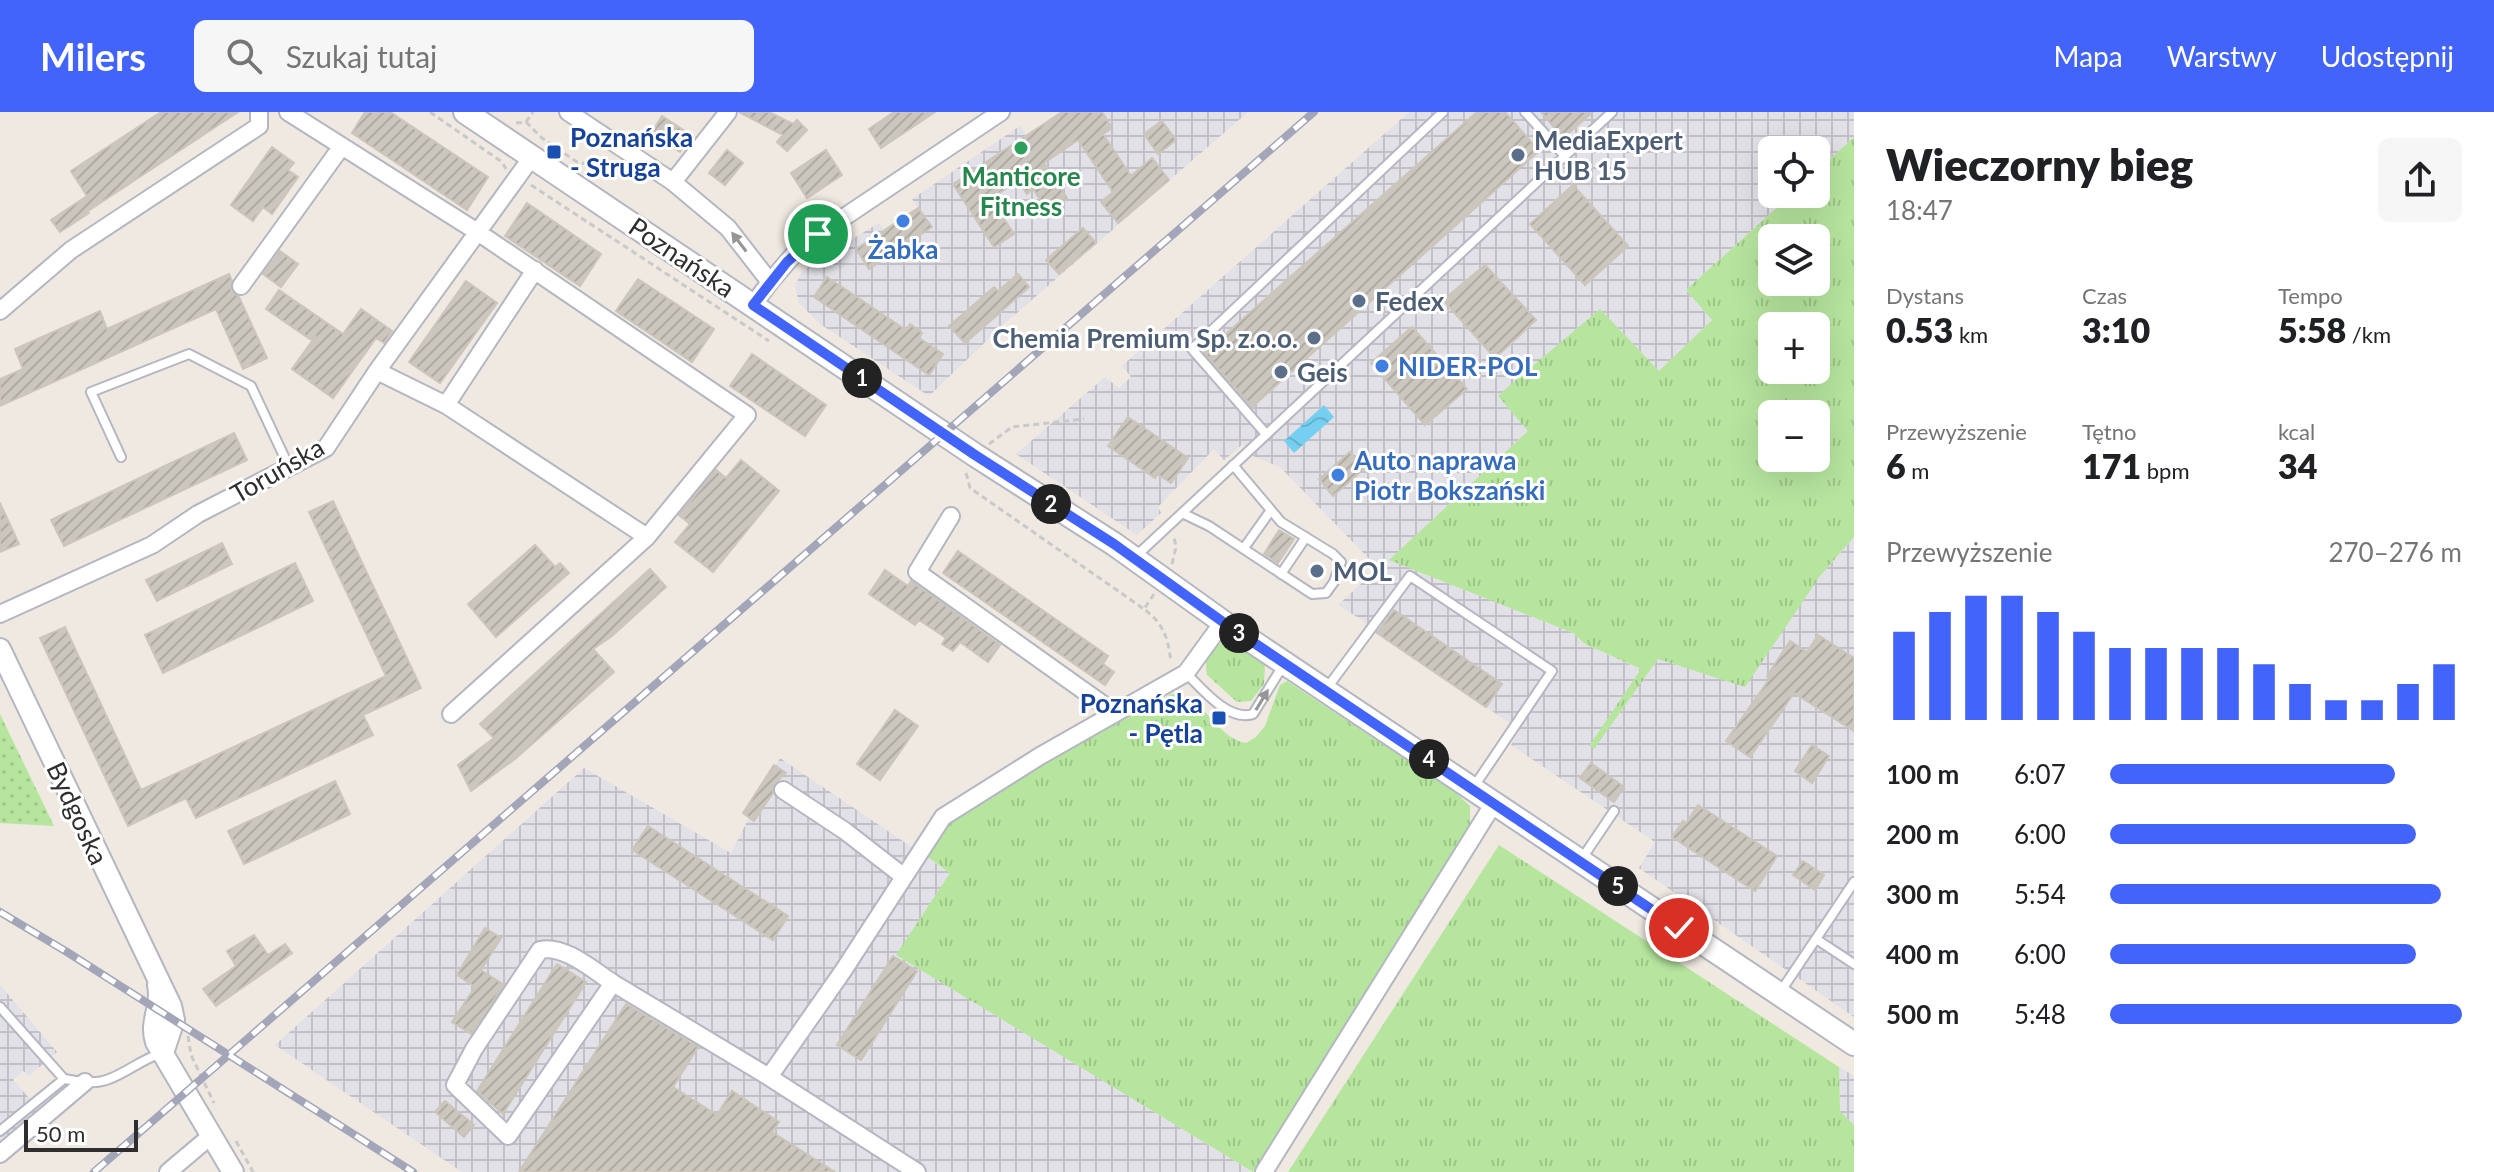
<!DOCTYPE html>
<html lang="pl">
<head>
<meta charset="utf-8">
<style>
	:root { --surface:#fff; --page:#f6f6f6; --text:#202124; --muted:#757577; --accent:#4264fb }
	body { margin:0; font-family:Lato,sans-serif; background:var(--page); color:var(--text); height:100vh; display:flex; flex-direction:column; font-size:30px; white-space:nowrap }
	* { box-sizing:border-box; margin:0 }
	p { font-size:26px; color:var(--muted) }
	.icon { flex:none; width:44px; height:44px; fill:none; stroke:currentColor; stroke-width:2; stroke-linecap:round; stroke-linejoin:round }
	.map { position:relative; flex:1; overflow:hidden }
	.drawer { display:flex; flex-direction:column; background:var(--surface); width:640px }
	.drawer>* { flex:none }
	.fabs { position:absolute; left:1758px; top:24px; display:grid; gap:16px }
	.fabs a { display:grid; place-items:center; width:72px; height:72px; border-radius:12px; background:var(--surface); box-shadow:0 8px 32px #0002; font-size:40px }
	.scale { position:absolute; left:24px; bottom:20px; width:114px; box-sizing:border-box; padding-left:8px; border:4px solid #2e2e2e; border-top:0; font-size:22px; line-height:28px; white-space:nowrap; color:#2e2e2e; -webkit-text-stroke:6px #fff; paint-order:stroke }
	.pin { position:absolute; display:grid; place-items:center; width:68px; height:68px; color:#fff; margin:-34px; border:4px solid #fff; border-radius:50%; box-shadow:0 2px 8px #0007 }
	.km { position:absolute; width:40px; height:40px; margin:-20px; border-radius:50%; background:#222; color:#fff; font-size:22px; line-height:40px; text-align:center }
	.round { display:grid; place-items:center; flex:none; width:84px; height:84px; border-radius:12px; background:var(--page) }
	.headline { display:flex; align-items:center; justify-content:space-between; height:136px; padding:0 32px }
	h1 { font-size:44px; font-weight:800; line-height:60px }
	.metrics { display:grid; grid-template-columns:repeat(3,1fr); gap:12px; height:136px; padding:8px 32px }
	.metrics div { display:grid; align-content:center }
	.metrics b { font-size:34px; font-weight:800 }
	.metrics small { font-size:22px; font-weight:400 }
	.metrics p { font-size:22px }
	.chart { height:224px; padding:16px 32px }
	.chart p { display:flex; justify-content:space-between }
	.chart svg { width:100%; height:144px; margin-top:8px; stroke:var(--accent); stroke-width:6 }
	ul { padding:0 32px; list-style:none; font-size:26px }
	li { display:grid; grid-template-columns:128px 96px 1fr; align-items:center; height:60px }
	li i { height:20px; border-radius:10px; background:var(--accent) }
	header { display:flex; align-items:center; gap:48px; box-sizing:border-box; height:112px; padding:0 40px; background:var(--accent); color:#fff }
	header strong { font-size:38px }
	nav { display:flex; gap:44px; margin-inline-start:auto; font-size:28px }
	.search { width:560px; height:72px; background:var(--page); display:flex; align-items:center; gap:20px; box-sizing:border-box; padding:0 28px; border-radius:12px; color:var(--muted); font-size:30px }
	main { display:flex; flex:1; min-height:0 }
	.map>svg:first-child { display:block }
</style>
</head>
<body>
<header>
<strong>Milers</strong>
<div class="search"><svg class="icon" aria-label="search" viewBox="0 0 24 24"><circle cx="10" cy="10" r="6"/><path d="M15 15l6 6"/></svg>Szukaj tutaj</div>
<nav><a>Mapa</a><a>Warstwy</a><a>Udostępnij</a></nav>
</header>
<main>
<div class="map">
<svg width="1854" height="1060" viewBox="0 0 1854 1060">
	<defs>
		<pattern id="industrial-grid" width="8" height="8" patternUnits="userSpaceOnUse" patternTransform="scale(2)"><rect width="8" height="8" fill="#e3e1e8"/><path d="M0 4h8M4 0v8" fill="none" stroke="#c3c1c7"/></pattern>
		<pattern id="grass-tufts" width="24" height="20" patternUnits="userSpaceOnUse" patternTransform="scale(2)"><rect width="24" height="20" fill="#b6e59e"/><path d="M3 7l-1-3M5 7V3M7 7l1-3M15 17l-1-3M17 17v-4M19 17l1-3" fill="none" stroke="#9dc588"/></pattern>
		<pattern id="garden-dots" width="8" height="8" patternUnits="userSpaceOnUse" patternTransform="scale(2)"><rect width="8" height="8" fill="#b6e59e"/><path d="M2 2h.1M6 6h.1" fill="none" stroke="#9dc588" stroke-width="1.8" stroke-linecap="round"/></pattern>
		<pattern id="water-waves" width="16" height="10" patternUnits="userSpaceOnUse" patternTransform="scale(2)"><rect width="16" height="10" fill="#75cff0"/><path d="M0 5q4-4 8 0t8 0" fill="none" stroke="#66b2ce"/></pattern>
		<pattern id="building-hatch" width="6" height="6" patternUnits="userSpaceOnUse" patternTransform="scale(2)"><rect width="6" height="6" fill="#cbc7bf"/><path d="M-1 1l2-2M0 6l6-6M5 7l2-2" fill="none" stroke="#afaba4"/></pattern>
	</defs>
	<rect width="100%" height="100%" fill="#efe9e1"/>
	<path fill="url(#industrial-grid)" d="M1062 0H1248L1002 214 929 284 820 212 799 191 795 174 801 161 816 149 879 111 884 118 918 96 912 87 1020 14 1026 23Z
		M1409 0H1854V25L1816 60V38H1772V82H1792L1686 178 1712 208 1659 260 1599 198 1499 284 1528 319 1390 448 1573 521 1585 532 1642 558 1590 633 1658 547 1741 572 1820 464 1854 425V905L1639 756 1655 730 1511 633 1520 618 1364 513 1365 510 1338 493 1378 456 1280 355 1253 344 1243 332 1224 348 1214 337 1158 395 1161 401 1137 423 1016 342 1105 265 1119 276 1131 265 1122 254Z
		M780 646 950 761 897 843 1253 1060H462L275 933 584 656 731 741Z
		M0 873 57 940 29 964 23 959 13 968 41 999 0 1034Z
		M1839 955 1854 964V1013L1840 1000Z"/>
	<path fill="url(#grass-tufts)" fill-rule="evenodd" d="M1854 25V425L1820 464 1745 575 1658 547 1594 637 1589 634 1641 557 1585 532 1573 521 1389 448 1528 319 1498 284 1510 273 1600 197 1659 259 1712 208 1686 178 1792 82H1816V60ZM1816 126V170H1772V126ZM1772 214H1816V258H1772ZM1772 302H1816V346H1772Z
		M1223 530 1237 532 1265 552 1264 572 1251 589 1237 590 1207 563C1204 548 1208 536 1223 530Z
		M1287 569 1455 680 1470 694V713L1253 1060 896 843 950 761 926 744 941 720 956 705 984 691 1047 650 1171 582C1203 580 1215 626 1246 631L1256 625 1265 614 1280 573Z
		M1499 733 1839 955 1840 999 1854 1013V1060H1288Z"/>
	<path fill="url(#garden-dots)" d="M0 602 54 714 0 711Z"/>
	<path fill="url(#water-waves)" d="M1324 293 1334 305 1294 341 1284 329Z"/>
	<path fill="url(#building-hatch)" stroke="#cbc5ba" stroke-width="2" d="M161 0H238L88 99 89 101 60 120 51 108 87 84 71 59Z
		M365 0H390L488 65 467 98 352 21Z
		M739 0H769L793 12 797 8 807 18 787 39 777 30 783 23Z
		M894 0H935L881 36 869 17Z
		M1062 0H1102L1112 16 1103 22 1131 64 1152 46 1169 68 1118 111 1101 90 1113 80 1078 28 1044 51 1067 86 1048 99 1033 77 1027 82 1018 68 991 87 1014 122 994 135 953 72Z
		M1477 0H1505L1539 39 1252 295 1204 241Z
		M1541 0H1593L1563 26Z
		M662 4 691 23 680 40 651 22Z
		M1162 9 1176 28 1158 42 1144 22Z
		M272 35 294 51 288 58 298 65 272 102 263 95 253 109 231 93Z
		M727 38 743 51 725 73 709 61Z
		M826 38 842 63 807 86 791 61Z
		M1573 73 1628 134 1585 173 1530 112Z
		M527 91 601 142 580 174 505 124Z
		M918 96 932 115 869 157 856 137Z
		M1083 116 1096 131 1059 162 1046 148Z
		M280 139 298 152 281 175 263 162Z
		M1485 153 1536 208 1495 246 1443 188Z
		M229 162 232 169 231 178 239 185 267 246 243 257 216 197 0 294V267L23 257 15 237 100 199 107 217Z
		M1018 162 1029 175 965 231 949 214 994 175 998 179Z
		M827 165 906 218 910 212 922 221 919 226 943 242 929 263 814 185Z
		M638 167 714 217 692 250 616 199Z
		M466 169 497 191 440 271 409 250Z
		M279 178 343 222 361 197 392 219 384 231 376 226 333 286 292 257 315 225 310 227 266 197Z
		M1412 215 1467 277 1425 313 1371 251Z
		M752 242 826 293 805 324 730 274Z
		M1128 305 1188 346 1171 371 1157 362 1155 366 1108 334Z
		M234 321 247 348 64 434 51 408Z
		M1350 340 1365 356 1333 384 1319 367Z
		M741 348 779 379 713 460 675 430 690 412 679 403 716 358 726 366Z
		M333 389 421 576 363 603 373 623 196 706 186 686 128 714 40 526 65 515 141 678 264 621 386 564 309 400Z
		M0 391 19 432 0 440Z
		M1279 418 1294 427 1278 451 1264 442Z
		M222 431 232 452 157 489 146 468Z
		M535 433 555 455 560 451 569 461 496 525 468 492Z
		M958 439 1108 544 1103 552 1114 560 1105 573 943 461Z
		M295 451 313 489 163 561 145 523Z
		M650 457 666 475 612 524 593 537 614 560 515 647 471 679 458 653 494 626 480 612Z
		M885 458 908 474 911 469 1000 533 988 550 960 530 953 539 942 532 946 526 919 508 915 513 869 482Z
		M1394 498 1502 572 1486 595 1377 521Z
		M1818 523 1854 546V619L1794 581 1750 645 1726 629 1770 566 1767 564 1790 529 1807 540Z
		M895 598 918 614 880 668 857 652Z
		M1812 633 1829 644 1812 671 1795 659Z
		M1591 651 1624 675 1614 690 1580 666Z
		M774 653 786 661 773 673V681L754 709 743 701Z
		M335 669 350 702 244 752 228 719Z
		M1698 693 1777 744 1755 779 1672 725 1683 709 1686 711Z
		M648 714 788 804 773 828 632 738Z
		M1803 749 1824 763 1815 778 1793 763Z
		M485 816 501 826 481 858 504 873 471 922 452 910 475 875 457 863Z
		M254 823 268 843 285 832 292 841 216 894 203 877 236 854 227 839Z
		M893 844 917 859 861 948 837 933Z
		M557 852 586 870 503 1002 477 979Z
		M626 892 698 935 673 975 717 1003 732 979 779 1010 772 1020 835 1060H519Z
		M445 989 474 1013 464 1025 435 1000Z"/>
	<g fill="none" stroke-linecap="round" stroke-linejoin="round">
		<g stroke="#b4b7c1" stroke-width="12">
			<path id="service" d="M1525 0 1565 44
				M1266 322 1192 237 1443 0
				M121 345 91 280 189 242 251 274 289 355
				M1182 401 1209 414 1312 482 1326 481 1334 470 1341 450 1333 442 1281 410 1233 353
				M1244 436 1271 398
				M1135 445 1612 0
				M1281 462 1306 425
				M1186 561C1202 577 1229 610 1253 602L1284 552
				M1327 576 1410 464 1552 559 1473 676
				M1581 748 1614 699
				M1816 827 1854 852
				M1779 882 1854 770
				M0 895 64 967
				M0 1019 64 967C78 969 95 973 109 967 128 960 142 947 162 941"/>
		</g>
		<g stroke="#b4b7c1" stroke-width="20">
			<path id="minor" d="M288 0 479 121 747 303 647 425 451 602
				M568 0 673 70 728 116 770 170 753 193
				M673 70 728 0
				M770 170 795 141 813 126 1001 0
				M241 174 342 34
				M0 199 71 138 259 14V0
				M377 259 446 293 647 425
				M446 293 535 158
				M951 404 917 460 1115 601
				M0 502 152 433 198 402 326 336 377 259 532 45
				M783 678 845 719 903 764
				M613 871C594 859 564 832 540 838L474 937 455 973 508 1024 613 871 769 965
				M0 1042 85 970
				M168 1060 212 1023
				M917 1060 769 965 843 859 943 705 1040 644 1186 561 1223 510
				M1264 1060 1494 691"/>
		</g>
		<g stroke="#b4b7c1" stroke-width="24">
			<path id="tertiary" d="M0 537 171 894 174 908 163 941
				M158 873C163 894 149 909 156 930L233 1060"/>
		</g>
		<g stroke="#b4b7c1" stroke-width="26">
			<path id="secondary" d="M465 0 975 343 1114 432 1223 510 1854 932"/>
		</g>
		<path stroke="#c9c9c9" stroke-width="3" stroke-dasharray="6 4" stroke-linecap="butt" d="M430 0 502 50 506 57
			M526 10 542 26 577 50 631 61
			M516 11 526 10 533 0
			M531 73 769 229
			M989 332 1012 315 1084 307
			M966 361 970 376 1144 497
			M1172 452 1176 435 1174 425
			M1154 482 1144 497C1164 512 1168 526 1171 550
			M188 924 191 943 214 991
			M236 1029 253 1060"/>
		<use href="#service" stroke="#fff" stroke-width="8"/>
		<use href="#minor" stroke="#fff" stroke-width="16"/>
		<use href="#tertiary" stroke="#fff" stroke-width="20"/>
		<use href="#secondary" stroke="#fff" stroke-width="22"/>
		<g stroke="#a3a6b8" stroke-width="8">
			<path id="rail" d="M0 800 67 840 413 1060
				M94 1060 1314 0"/>
		</g>
		<use href="#rail" stroke="#fff" stroke-width="5" stroke-dasharray="15" stroke-linecap="butt"/>
	</g>
	<defs><path id="oneway-solid" d="M-6-.8H1V-3.2L6.5 0L1 3.2V.8H-6Z" transform="scale(2)"/></defs>
	<g fill="#969696">
		<use href="#oneway-solid" transform="translate(739 130) rotate(-127)"/>
		<use href="#oneway-solid" transform="translate(1262 588) rotate(-59)"/>
	</g>
	<g fill="none" stroke-linecap="round" stroke-linejoin="round">
		<g stroke="#fff" stroke-width="16">
			<path id="route" d="M818 122 787 150 753 193 975 343 1114 432 1223 510 1679 816"/>
		</g>
		<use href="#route" stroke="#4264fb" stroke-width="10"/>
	</g>
	<circle fill="#2e9e5b" stroke="#fff" stroke-width="3" cx="1021" cy="36" r="8"/>
	<g fill="#1a4fb4" stroke="#fff" stroke-width="3">
		<rect x="546" y="32" width="16" height="16" rx="4"/>
		<rect x="1211" y="598" width="16" height="16" rx="4"/>
	</g>
	<g fill="#5c6f8a" stroke="#fff" stroke-width="3">
		<circle cx="1518" cy="43" r="8"/>
		<circle cx="1359" cy="189" r="8"/>
		<circle cx="1314" cy="226" r="8"/>
		<circle cx="1281" cy="260" r="8"/>
		<circle cx="1317" cy="459" r="8"/>
	</g>
	<g fill="#3f7fe0" stroke="#fff" stroke-width="3">
		<circle cx="903" cy="109" r="8"/>
		<circle cx="1382" cy="254" r="8"/>
		<circle cx="1338" cy="363" r="8"/>
	</g>
	<g text-anchor="middle" dominant-baseline="central" stroke-width="6" stroke-linejoin="round" paint-order="stroke">
		<g font-size="26" font-weight="bold" fill="#164399" stroke="#fff" text-anchor="start">
			<text x="570" y="25">Poznańska<tspan x="570" dy="30">- Struga</tspan></text>
			<text x="1203" y="591" text-anchor="end">Poznańska<tspan x="1203" dy="30">- Pętla</tspan></text>
		</g>
		<g font-size="26" font-weight="bold" fill="#4e5e75" stroke="#fff" text-anchor="start">
			<text x="1534" y="28">MediaExpert<tspan x="1534" dy="30">HUB 15</tspan></text>
			<text x="1375" y="189">Fedex</text>
			<text x="1298" y="226" text-anchor="end">Chemia Premium Sp. z.o.o.</text>
			<text x="1297" y="260">Geis</text>
			<text x="1333" y="459">MOL</text>
		</g>
		<g font-size="26" font-weight="bold" fill="#27864d" stroke="#fff">
			<text x="1021" y="64">Manticore<tspan x="1021" dy="30">Fitness</tspan></text>
		</g>
		<g font-size="26" font-weight="bold" fill="#366cbe" stroke="#fff" text-anchor="start">
			<text x="903" y="137" text-anchor="middle">Żabka</text>
			<text x="1398" y="254">NIDER-POL</text>
			<text x="1354" y="348">Auto naprawa<tspan x="1354" dy="30">Piotr Bokszański</tspan></text>
		</g>
		<g font-size="26" fill="#2e2e2e" stroke="#fff">
			<text transform="translate(682 145) rotate(34)">Poznańska</text>
			<text transform="translate(277 358) rotate(-30)">Toruńska</text>
			<text transform="translate(78 701) rotate(65)">Bydgoska</text>
		</g>
	</g>
</svg>
<div class="fabs">
<a><svg class="icon" aria-label="locate" viewBox="0 0 24 24"><circle cx="12" cy="12" r="6"/><path d="M12 2v4M12 18v4M2 12h4M18 12h4"/></svg></a>
<a><svg class="icon" aria-label="layers" viewBox="0 0 24 24"><path d="M12 4l9 5-9 5-9-5zM3 14l9 5 9-5"/></svg></a>
<a>+</a>
<a>−</a>
</div>
<div class="scale">50 m</div>
<div class="pin" style="left:818px;top:122px;background:#1e9e55"><svg class="icon" aria-label="arrive" viewBox="0 0 24 24"><path d="M6 21V4h12l-3 4 3 4H6"/></svg></div>
<div class="pin" style="left:1679px;top:816px;background:#d93025"><svg class="icon" aria-label="check" viewBox="0 0 24 24"><path d="M5 12l5 5 9-10"/></svg></div>
<b class="km" style="left:862px;top:266px">1</b>
<b class="km" style="left:1051px;top:392px">2</b>
<b class="km" style="left:1239px;top:521px">3</b>
<b class="km" style="left:1429px;top:647px">4</b>
<b class="km" style="left:1618px;top:774px">5</b>
</div>
<section class="drawer">
<div class="headline"><div><h1>Wieczorny bieg</h1><p>18:47</p></div><a class="round"><svg class="icon" aria-label="share" viewBox="0 0 24 24"><path d="M12 15V3M7 8l5-5 5 5M5 13v7h14v-7"/></svg></a></div>
<div class="metrics">
<div><p>Dystans</p><b>0.53<small> km</small></b></div>
<div><p>Czas</p><b>3:10</b></div>
<div><p>Tempo</p><b>5:58<small> /km</small></b></div>
</div>
<div class="metrics">
<div><p>Przewyższenie</p><b>6<small> m</small></b></div>
<div><p>Tętno</p><b>171<small> bpm</small></b></div>
<div><p>kcal</p><b>34</b></div>
</div>
<div class="chart"><p><span>Przewyższenie</span>270–276 m</p>
<svg viewBox="0 0 160 44" preserveAspectRatio="none"><path d="M5 44V17M15 44V11M25 44V6M35 44V6M45 44V11M55 44V17M65 44V22M75 44V22M85 44V22M95 44V22M105 44V27M115 44V33M125 44V38M135 44V38M145 44V33M155 44V27"/></svg>
</div>
<ul>
<li><b>100 m</b>6:07<i style="width:81%"></i></li>
<li><b>200 m</b>6:00<i style="width:87%"></i></li>
<li><b>300 m</b>5:54<i style="width:94%"></i></li>
<li><b>400 m</b>6:00<i style="width:87%"></i></li>
<li><b>500 m</b>5:48<i style="width:100%"></i></li>
</ul>
</section>
</main>
</body>
</html>
